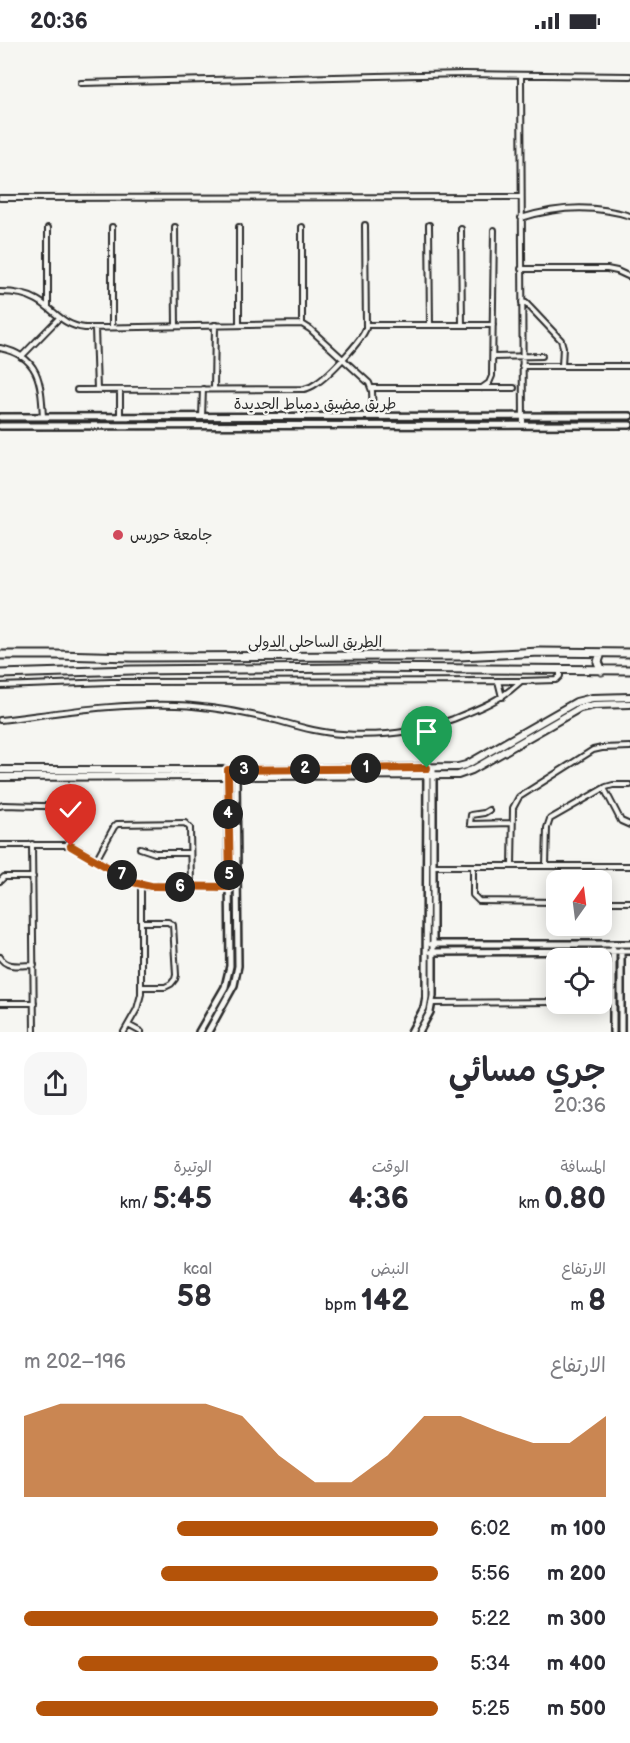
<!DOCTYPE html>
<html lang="ar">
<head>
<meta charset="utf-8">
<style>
	:root { --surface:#fff; --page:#f7f7f7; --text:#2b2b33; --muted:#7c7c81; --accent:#b45309 }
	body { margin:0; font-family:"Balsamiq Sans","Playpen Sans Arabic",sans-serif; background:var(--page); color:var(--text); direction:rtl; height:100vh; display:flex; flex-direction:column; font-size:22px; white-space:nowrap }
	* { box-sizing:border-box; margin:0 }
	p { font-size:20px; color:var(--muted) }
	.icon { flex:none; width:33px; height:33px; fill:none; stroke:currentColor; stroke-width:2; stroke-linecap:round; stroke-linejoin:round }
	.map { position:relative; height:990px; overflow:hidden; direction:ltr }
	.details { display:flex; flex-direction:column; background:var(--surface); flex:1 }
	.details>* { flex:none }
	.needle { width:39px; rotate:14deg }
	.buttons { position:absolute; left:546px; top:828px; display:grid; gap:12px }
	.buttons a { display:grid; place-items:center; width:66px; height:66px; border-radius:12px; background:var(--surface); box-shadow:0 3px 15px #0003; font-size:30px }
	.pin { position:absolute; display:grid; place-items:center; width:51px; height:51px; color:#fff; margin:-62px -26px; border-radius:50% 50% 50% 0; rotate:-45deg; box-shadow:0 0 6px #0007 }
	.pin .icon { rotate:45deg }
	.km { position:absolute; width:30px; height:30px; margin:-15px; border-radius:50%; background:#222; color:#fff; font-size:16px; line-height:30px; text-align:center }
	.round { display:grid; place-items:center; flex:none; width:63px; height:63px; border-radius:18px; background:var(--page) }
	.overview { display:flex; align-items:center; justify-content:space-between; height:102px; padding:0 24px }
	h1 { font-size:33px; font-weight:600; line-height:45px }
	.metrics { display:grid; grid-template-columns:repeat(3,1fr); gap:9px; height:102px; padding:6px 24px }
	.metrics div { display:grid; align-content:center }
	.metrics b { font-size:30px; font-weight:600 }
	.metrics small { font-size:16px; font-weight:400 }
	.metrics p { font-size:16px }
	.chart { height:168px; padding:12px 24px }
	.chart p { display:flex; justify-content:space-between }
	.chart svg { width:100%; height:108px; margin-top:6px; fill:var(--accent); opacity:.7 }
	ul { padding:0 24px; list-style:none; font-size:20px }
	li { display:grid; grid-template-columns:96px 72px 1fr; align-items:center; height:45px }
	li i { height:15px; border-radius:8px; background:var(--accent) }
	.status { display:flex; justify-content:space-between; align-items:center; height:42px; padding:0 30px; background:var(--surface); direction:ltr }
	.status svg { height:16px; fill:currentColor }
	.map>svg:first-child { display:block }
</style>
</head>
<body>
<div class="status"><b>20:36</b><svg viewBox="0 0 49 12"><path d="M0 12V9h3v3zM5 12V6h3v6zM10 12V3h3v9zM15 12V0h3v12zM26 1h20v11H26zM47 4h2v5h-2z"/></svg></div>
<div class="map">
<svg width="630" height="990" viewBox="0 0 630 990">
	<rect width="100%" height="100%" fill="#f6f6f2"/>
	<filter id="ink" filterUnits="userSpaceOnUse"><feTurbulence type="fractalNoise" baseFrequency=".0167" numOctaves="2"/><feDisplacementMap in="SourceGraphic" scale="12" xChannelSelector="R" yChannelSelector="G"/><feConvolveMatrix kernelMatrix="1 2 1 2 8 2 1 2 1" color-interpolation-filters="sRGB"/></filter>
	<g filter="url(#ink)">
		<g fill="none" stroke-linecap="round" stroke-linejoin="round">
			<g stroke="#2b2b2b" stroke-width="8">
				<path id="minor" d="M521 33 523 383
					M81 41 464 32 630 34
					M0 156 521 155
					M521 176C558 164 593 162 630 174
					M429 183 430 283
					M175 185 176 284
					M239 185V283
					M302 185V282
					M461 187 462 283
					M521 227H607L617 229 630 235
					M0 250C13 250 25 251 37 258 55 268 61 283 85 286L302 282 310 287 369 341 372 349 373 374
					M522 260 526 261 561 298 563 305 562 324
					M48 265V186
					M367 283H493
					M112 285V185
					M95 286 97 348
					M0 306C40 314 41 341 43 375
					M21 315 59 276
					M493 315 542 314
					M522 324H630
					M372 346H514
					M482 346 489 341 492 334 494 188
					M214 347 215 283
					M77 348 304 347C309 346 313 344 317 341 329 333 362 299 366 286L365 183
					M120 375V348
					M202 375 203 347
					M498 639 502 655
					M0 644 111 640 521 639 556 638 560 634V628
					M0 678C59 671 117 661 176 663 210 664 243 671 275 678 297 684 319 691 342 692 380 695 418 690 453 677 478 667 501 658 520 640
					M604 746 621 779 630 783
					M0 764 3 763 80 765C88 775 73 792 67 803
					M489 768 484 771 471 773 470 782 512 781
					M32 802 34 990
					M0 803H67L77 806 133 840 144 844 237 845
					M140 806 155 811H190
					M96 818 114 785 117 782 185 781 190 786 191 845
					M433 824H630
					M473 824V853L479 859 556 860
					M512 824 513 766 519 755 593 708 602 706 630 705
					M546 824 547 786 550 777 606 745 613 743H630
					M0 839 4 835H33
					M602 860H630
					M141 880H168L173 883 176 933 175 937 171 942 165 945H141
					M0 915C6 927 22 923 34 923
					M602 960 613 959
					M0 961H34
					M432 961 556 960
					M128 983 141 990
					M124 990 137 967 141 952V843"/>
			</g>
			<g stroke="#2b2b2b" stroke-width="10">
				<path id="tertiary" d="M0 375 630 374
					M0 384 630 383
					M431 902H630
					M613 907V990
					M621 908V990
					M431 910 630 909
					M199 990 225 945 230 924 228 732
					M208 990 234 943 238 924 236 732
					M411 990 424 966 426 955 427 726
					M419 990 430 970 433 954V726"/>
			</g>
			<g stroke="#2b2b2b" stroke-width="10">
				<path id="secondary" d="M0 728H235L458 725 466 723 576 660 592 656 630 655
					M0 735 458 733 472 728 580 666 594 663 630 662"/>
			</g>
			<g stroke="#2b2b2b" stroke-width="11">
				<path id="trunk" d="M601 611 598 620 602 629
					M0 613H57L132 615 399 614H459L540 610 630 611
					M0 632 132 628 351 626 630 628"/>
			</g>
			<use href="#minor" stroke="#f6f6f2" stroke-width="4"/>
			<use href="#tertiary" stroke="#f6f6f2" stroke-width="5"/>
			<use href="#secondary" stroke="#f6f6f2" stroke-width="6"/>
			<use href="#trunk" stroke="#f6f6f2" stroke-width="7"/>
		</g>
	</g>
	<g fill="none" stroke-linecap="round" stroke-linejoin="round" filter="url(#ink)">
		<g stroke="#fff" stroke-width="12">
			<path id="route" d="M71 804 133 840 151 844 230 845 228 728 427 726"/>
		</g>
		<use href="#route" stroke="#b45309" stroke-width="8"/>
	</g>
	<circle fill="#d1495b" stroke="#f6f6f2" stroke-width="2" cx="118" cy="493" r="6"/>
	<g text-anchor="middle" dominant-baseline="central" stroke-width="5" stroke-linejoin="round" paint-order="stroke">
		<g font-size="15" fill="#2b2b2b" stroke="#f6f6f2">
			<text x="315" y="362">طريق مضيق دمياط الجديدة</text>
			<text x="315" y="600">الطريق الساحلى الدولى</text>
		</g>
		<g font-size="15" fill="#2b2b2b" stroke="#f6f6f2" text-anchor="start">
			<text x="130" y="493">جامعة حورس</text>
		</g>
	</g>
</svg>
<div class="buttons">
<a><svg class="needle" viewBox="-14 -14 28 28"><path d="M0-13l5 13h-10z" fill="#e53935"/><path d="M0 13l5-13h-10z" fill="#7c7c81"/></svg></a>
<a><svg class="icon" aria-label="locate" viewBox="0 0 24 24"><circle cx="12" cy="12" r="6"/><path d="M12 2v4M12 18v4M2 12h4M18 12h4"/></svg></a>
</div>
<div class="pin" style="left:427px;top:726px;background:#1e9e55"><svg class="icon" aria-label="arrive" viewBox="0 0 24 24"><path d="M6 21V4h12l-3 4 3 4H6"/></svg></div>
<div class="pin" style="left:71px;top:804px;background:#d93025"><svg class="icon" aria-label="check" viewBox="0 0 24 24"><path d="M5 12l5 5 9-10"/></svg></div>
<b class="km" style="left:366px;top:726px">1</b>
<b class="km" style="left:305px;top:727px">2</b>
<b class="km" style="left:244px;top:728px">3</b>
<b class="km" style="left:228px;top:772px">4</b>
<b class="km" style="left:229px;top:833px">5</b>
<b class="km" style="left:180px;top:845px">6</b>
<b class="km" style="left:122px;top:833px">7</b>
</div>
<section class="details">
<div class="overview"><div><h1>جري مسائي</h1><p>20:36</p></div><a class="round"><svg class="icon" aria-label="share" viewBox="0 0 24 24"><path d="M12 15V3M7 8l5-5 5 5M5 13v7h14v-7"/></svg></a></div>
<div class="metrics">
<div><p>المسافة</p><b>0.80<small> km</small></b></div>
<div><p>الوقت</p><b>4:36</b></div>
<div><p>الوتيرة</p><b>5:45<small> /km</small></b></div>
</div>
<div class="metrics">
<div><p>الارتفاع</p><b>8<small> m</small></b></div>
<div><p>النبض</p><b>142<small> bpm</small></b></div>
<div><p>kcal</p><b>58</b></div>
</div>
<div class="chart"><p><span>الارتفاع</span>196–202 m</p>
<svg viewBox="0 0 160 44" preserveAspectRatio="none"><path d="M0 44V11L10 6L20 6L30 6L40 6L50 6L60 11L70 27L80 38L90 38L100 27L110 11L120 11L130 17L140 22L150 22L160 11V44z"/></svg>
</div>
<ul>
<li><b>100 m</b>6:02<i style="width:63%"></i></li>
<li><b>200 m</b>5:56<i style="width:67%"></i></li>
<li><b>300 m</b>5:22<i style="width:100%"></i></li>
<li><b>400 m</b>5:34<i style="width:87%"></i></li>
<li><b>500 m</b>5:25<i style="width:97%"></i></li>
</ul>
</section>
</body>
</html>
